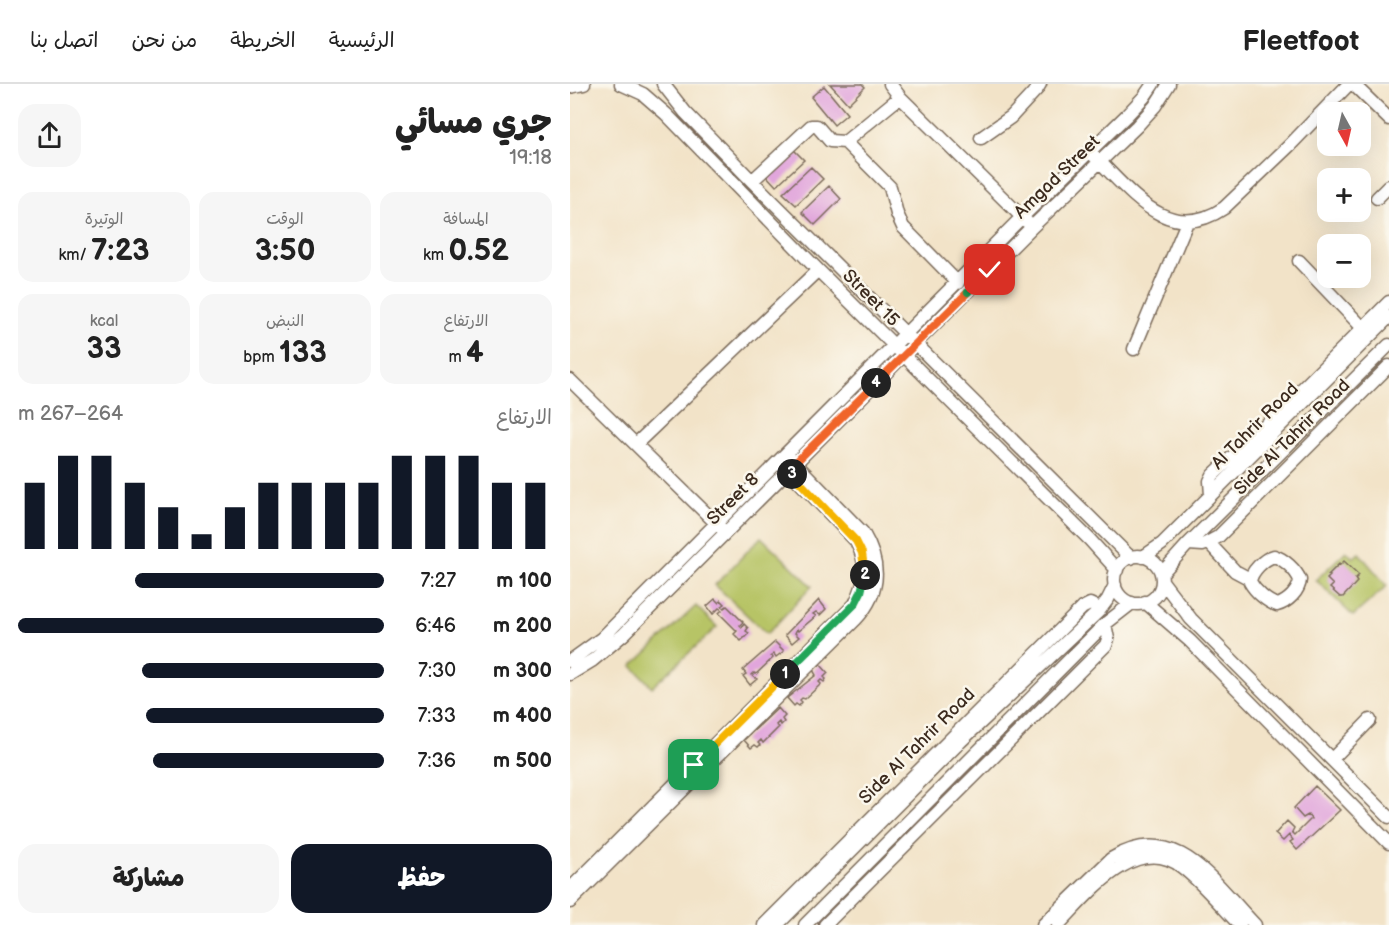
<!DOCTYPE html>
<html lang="ar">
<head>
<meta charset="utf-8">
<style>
	:root { --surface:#fff; --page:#f6f6f6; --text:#222; --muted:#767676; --line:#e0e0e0; --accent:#111827 }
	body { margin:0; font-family:"Balsamiq Sans","Playpen Sans Arabic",sans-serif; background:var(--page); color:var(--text); direction:rtl; height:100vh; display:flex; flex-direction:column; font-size:22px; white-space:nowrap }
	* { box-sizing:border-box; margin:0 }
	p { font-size:20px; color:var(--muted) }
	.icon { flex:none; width:33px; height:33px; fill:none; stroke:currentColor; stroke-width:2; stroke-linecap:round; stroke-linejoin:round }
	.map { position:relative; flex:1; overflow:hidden; direction:ltr }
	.panel { display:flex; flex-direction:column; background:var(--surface); width:570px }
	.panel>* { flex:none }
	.needle { width:39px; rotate:172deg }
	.fabs { position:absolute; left:747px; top:18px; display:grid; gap:12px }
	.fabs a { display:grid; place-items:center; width:54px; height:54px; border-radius:12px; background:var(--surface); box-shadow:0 6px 24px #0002; font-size:30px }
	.pin { position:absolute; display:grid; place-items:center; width:51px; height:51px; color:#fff; margin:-26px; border-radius:12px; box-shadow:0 3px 9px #0006 }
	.km { position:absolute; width:30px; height:30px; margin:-15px; border-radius:50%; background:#222; color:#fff; font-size:16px; line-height:30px; text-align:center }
	.round { display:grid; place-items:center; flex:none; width:63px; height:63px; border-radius:18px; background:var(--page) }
	.headline { display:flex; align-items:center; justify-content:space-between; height:102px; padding:0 18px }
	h1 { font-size:33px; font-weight:800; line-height:45px }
	.metrics { display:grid; grid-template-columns:repeat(3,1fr); gap:9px; height:102px; padding:6px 18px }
	.metrics div { display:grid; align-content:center; border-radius:15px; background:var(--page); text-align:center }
	.metrics b { font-size:30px; font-weight:800 }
	.metrics small { font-size:16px; font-weight:400 }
	.metrics p { font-size:16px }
	.chart { height:168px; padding:12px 18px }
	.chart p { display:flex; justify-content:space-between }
	.chart svg { width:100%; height:108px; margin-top:6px; stroke:var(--accent); stroke-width:6 }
	.cta { display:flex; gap:12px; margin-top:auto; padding:12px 18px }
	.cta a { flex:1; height:69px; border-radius:18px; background:var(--accent); color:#fff; font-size:24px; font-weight:800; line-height:69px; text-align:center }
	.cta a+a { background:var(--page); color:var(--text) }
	ul { padding:0 18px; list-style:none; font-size:20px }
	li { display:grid; grid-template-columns:96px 72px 1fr; align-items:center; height:45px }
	li i { height:15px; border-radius:8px; background:var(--accent) }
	header { display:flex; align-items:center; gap:36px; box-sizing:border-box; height:84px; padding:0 30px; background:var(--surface); border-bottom:2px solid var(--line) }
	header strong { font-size:28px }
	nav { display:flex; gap:33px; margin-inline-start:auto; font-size:21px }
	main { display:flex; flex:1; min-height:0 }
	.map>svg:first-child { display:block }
</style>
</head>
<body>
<header>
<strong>Fleetfoot</strong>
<nav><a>الرئيسية</a><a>الخريطة</a><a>من نحن</a><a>اتصل بنا</a></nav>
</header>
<main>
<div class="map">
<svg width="819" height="841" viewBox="0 0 819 841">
	<rect width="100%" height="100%" fill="#fbf7ec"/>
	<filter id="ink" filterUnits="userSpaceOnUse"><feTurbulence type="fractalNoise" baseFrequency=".0167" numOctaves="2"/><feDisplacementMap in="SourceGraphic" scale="12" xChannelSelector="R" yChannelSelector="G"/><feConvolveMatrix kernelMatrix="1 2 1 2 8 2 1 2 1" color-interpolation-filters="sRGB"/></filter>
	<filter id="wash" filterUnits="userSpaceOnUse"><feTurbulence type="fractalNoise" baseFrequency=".008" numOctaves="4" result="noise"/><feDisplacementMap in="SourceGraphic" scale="24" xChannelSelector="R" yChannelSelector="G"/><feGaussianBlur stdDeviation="1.35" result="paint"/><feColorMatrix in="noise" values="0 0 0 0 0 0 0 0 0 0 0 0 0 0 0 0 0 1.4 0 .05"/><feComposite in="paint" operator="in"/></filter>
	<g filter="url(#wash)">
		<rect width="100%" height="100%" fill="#f2e3c8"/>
		<path fill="#b7c466" stroke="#797742" stroke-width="1.5" d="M191 453 242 502 197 550 145 501Z
			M776 467 783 474 789 469 817 502 783 532 746 496Z
			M126 522 147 543 82 603 62 582Z"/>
		<g id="blocks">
			<path fill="#e1a6dc" d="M260 0H292L295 3 278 20Z
				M254 2 277 30 264 41 241 13Z
				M221 63 234 76 206 102 194 89Z
				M241 83 253 95 226 121 213 109Z
				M259 102 271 115 245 141 232 128Z
				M774 477 789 491 785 495 787 498 773 513H770L760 504 763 501 757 495 760 492 758 491 769 480 770 481Z
				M145 515 149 519 151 516 155 520 152 522 154 524 157 522 173 538 170 541 172 543 174 540 178 544 176 547 179 549 171 557 164 550 167 547 149 529 152 526 149 524 143 530 137 522Z
				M249 516 256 525 250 531 246 528 243 530 246 532 228 547 227 545 225 549 229 553 222 559 215 551Z
				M205 558 214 567 206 573 204 570 201 572 203 574 186 590 184 589 182 591 187 595 180 601 173 592 176 590 173 586Z
				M250 580 258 589 254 593 256 595 254 598 251 596 249 598 251 600 235 615 232 614 230 616 232 618 229 622 226 620 224 622 217 614 246 591 243 586Z
				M208 624 215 632 212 635 214 638 211 641 209 638 206 641 209 643 193 659 191 656 188 659 190 661 188 663 185 661 181 664 174 656Z
				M745 702 770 726 727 766 720 758 723 756 719 751 713 757 705 750 717 737 724 744 722 748 725 751 741 735 738 731 733 734 724 724Z"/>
		</g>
	</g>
	<g filter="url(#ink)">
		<use href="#blocks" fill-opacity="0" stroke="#7b6b5a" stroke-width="1.5"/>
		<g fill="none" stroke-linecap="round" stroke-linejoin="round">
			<g stroke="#7b6b5a" stroke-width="15">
				<path id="minor" d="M51 0 73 10 96 30 248 186 520 456 547 486
					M93 0 115 28 182 97 561 474
					M320 0 330 13 457 138
					M783 0 819 35
					M0 3 14 0
					M411 54 441 33 467 5 470 0
					M275 58 320 103 327 130 333 143 388 199
					M525 73C562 109 599 161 654 124L719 62 779 0
					M182 97 241 42H247L260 57 275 58 330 13
					M807 114 819 102
					M729 177 793 244
					M564 265 617 138
					M0 296 150 443
					M66 360 248 186
					M641 411 640 397 643 391 689 348 819 218
					M639 459 665 487 680 495
					M618 460 633 461 648 453 819 282
					M704 472C714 475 726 486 730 496 729 507 718 518 707 521 697 518 685 507 680 498 681 487 694 475 704 472Z
					M544 496a24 24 0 1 1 48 0a24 24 0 1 1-48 0Z
					M573 473 592 460 819 233
					M591 490 618 460 819 261
					M592 497 621 535 819 733
					M575 518 620 557 819 759
					M0 577 32 554 452 133 556 32 574 13 583 0
					M0 590 23 576 54 550 462 143 567 42 585 22 599 0
					M762 675 800 636
					M0 805 285 520C297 497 298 480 286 457L214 382
					M0 818 285 536C311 509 312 481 293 449L220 374
					M194 841 512 524 520 520 524 522 529 527
					M207 841 391 657 529 527 538 515 545 501
					M235 841 535 540 562 519
					M255 841 536 561 538 555 535 540
					M473 841 541 775C606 735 644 799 685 841
					M488 841C517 812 566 747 612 783 633 799 651 822 670 841"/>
			</g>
			<use href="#minor" stroke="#fff" stroke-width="12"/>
		</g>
	</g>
	<g fill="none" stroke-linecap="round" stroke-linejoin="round" filter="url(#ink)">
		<g stroke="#fff" stroke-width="12">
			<path id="split-1" d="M124 681 215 590"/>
		</g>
		<g stroke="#fff" stroke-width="12">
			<path id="split-2" d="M215 590 285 520 291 508 295 491"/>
		</g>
		<g stroke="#fff" stroke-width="12">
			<path id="split-3" d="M222 390 286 457 292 469 295 491"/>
		</g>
		<g stroke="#fff" stroke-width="12">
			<path id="split-4" d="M222 390 218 386 306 299"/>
		</g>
		<g stroke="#fff" stroke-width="12">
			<path id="split-5" d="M306 299 398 208"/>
		</g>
		<g stroke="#fff" stroke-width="12">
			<path id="split-6" d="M398 208 420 186"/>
		</g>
		<use href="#split-1" stroke="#f5b400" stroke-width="8"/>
		<use href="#split-2" stroke="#22a559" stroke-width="8"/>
		<use href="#split-3" stroke="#f5b400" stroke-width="8"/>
		<use href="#split-4" stroke="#f0652b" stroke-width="8"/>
		<use href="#split-5" stroke="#f0652b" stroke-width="8"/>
		<use href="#split-6" stroke="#22a559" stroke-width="8"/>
	</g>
	<g text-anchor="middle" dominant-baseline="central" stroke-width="5" stroke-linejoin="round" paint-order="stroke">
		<g font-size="18" fill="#3b2a1e" stroke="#fbf7ec">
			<text transform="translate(487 93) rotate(-44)">Amgad Street</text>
			<text transform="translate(301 214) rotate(45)">Street 15</text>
			<text transform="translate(685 342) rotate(-45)">Al Tahrir Road</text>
			<text transform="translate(722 353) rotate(-45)">Side Al Tahrir Road</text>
			<text transform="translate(163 415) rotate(-45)">Street 8</text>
			<text transform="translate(347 662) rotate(-45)">Side Al Tahrir Road</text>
		</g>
	</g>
</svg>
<div class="fabs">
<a><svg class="needle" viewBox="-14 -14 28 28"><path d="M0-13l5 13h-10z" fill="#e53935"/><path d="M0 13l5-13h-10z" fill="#767676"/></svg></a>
<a>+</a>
<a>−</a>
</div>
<div class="pin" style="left:124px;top:681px;background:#1e9e55"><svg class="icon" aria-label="arrive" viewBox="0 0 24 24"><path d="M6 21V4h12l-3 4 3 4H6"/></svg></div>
<div class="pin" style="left:420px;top:186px;background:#d93025"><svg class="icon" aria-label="check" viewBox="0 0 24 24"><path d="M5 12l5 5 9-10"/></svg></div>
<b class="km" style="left:215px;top:590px">1</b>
<b class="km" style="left:295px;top:491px">2</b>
<b class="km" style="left:222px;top:390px">3</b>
<b class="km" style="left:306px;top:299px">4</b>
</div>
<section class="panel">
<div class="headline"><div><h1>جري مسائي</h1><p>19:18</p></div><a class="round"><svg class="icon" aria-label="share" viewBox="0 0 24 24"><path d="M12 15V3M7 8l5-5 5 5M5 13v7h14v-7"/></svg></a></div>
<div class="metrics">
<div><p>المسافة</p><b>0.52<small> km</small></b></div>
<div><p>الوقت</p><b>3:50</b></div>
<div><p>الوتيرة</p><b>7:23<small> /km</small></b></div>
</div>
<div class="metrics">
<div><p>الارتفاع</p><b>4<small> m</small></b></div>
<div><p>النبض</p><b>133<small> bpm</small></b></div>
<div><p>kcal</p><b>33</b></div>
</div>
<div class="chart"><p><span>الارتفاع</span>264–267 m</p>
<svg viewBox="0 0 160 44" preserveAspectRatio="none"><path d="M5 44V17M15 44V6M25 44V6M35 44V17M45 44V27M55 44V38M65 44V27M75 44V17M85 44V17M95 44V17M105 44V17M115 44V6M125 44V6M135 44V6M145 44V17M155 44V17"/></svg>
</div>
<ul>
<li><b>100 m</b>7:27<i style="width:68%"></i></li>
<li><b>200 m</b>6:46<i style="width:100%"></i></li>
<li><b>300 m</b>7:30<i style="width:66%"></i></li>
<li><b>400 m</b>7:33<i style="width:65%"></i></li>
<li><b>500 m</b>7:36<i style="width:63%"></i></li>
</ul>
<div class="cta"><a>حفظ</a><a>مشاركة</a></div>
</section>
</main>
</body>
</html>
